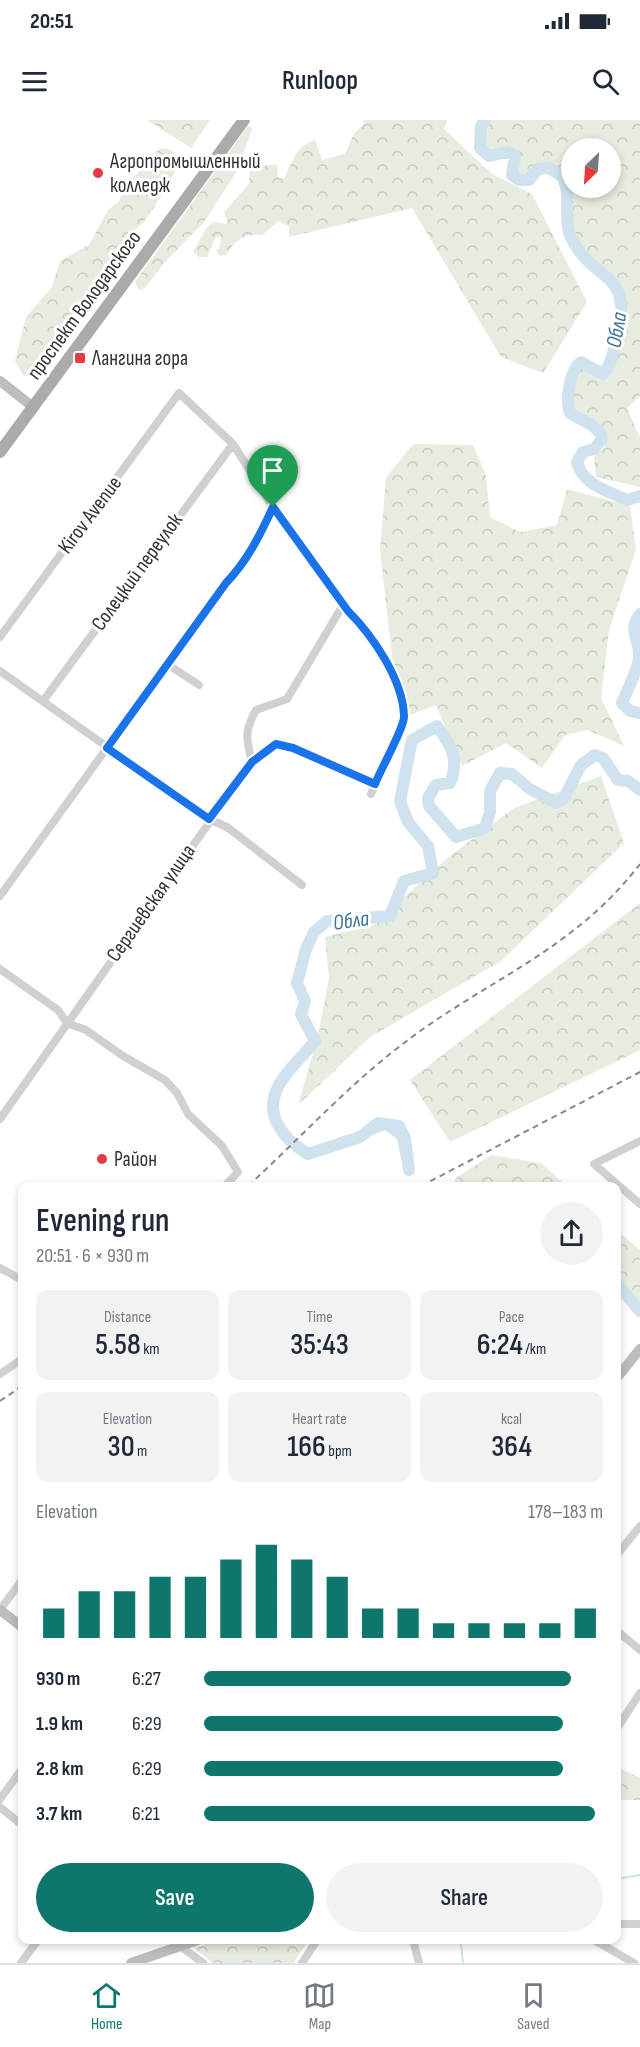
<!DOCTYPE html>
<html lang="en">
<head>
<meta charset="utf-8">
<style>
	:root { --surface:#fff; --page:#f2f2f3; --text:#1f2937; --muted:#747a83; --line:#e0e1e3; --accent:#0f766e }
	body { margin:0; font-family:"Sofia Sans Condensed",sans-serif; background:var(--page); color:var(--text); height:100vh; display:flex; flex-direction:column; font-size:22px; white-space:nowrap }
	* { box-sizing:border-box; margin:0 }
	p { font-size:20px; color:var(--muted) }
	.icon { flex:none; width:33px; height:33px; fill:none; stroke:currentColor; stroke-width:2; stroke-linecap:round; stroke-linejoin:round }
	.map { position:relative; flex:1; overflow:hidden }
	.panel { position:absolute; left:18px; top:1062px; width:603px; height:762px; display:flex; flex-direction:column; background:var(--surface); border-radius:12px; box-shadow:0 3px 9px #0003 }
	.panel>* { flex:none }
	.needle { width:39px; rotate:205deg }
	.tools { position:absolute; left:561px; top:18px; display:grid; gap:12px }
	.tools a { display:grid; place-items:center; width:60px; height:60px; border-radius:50%; background:var(--surface); box-shadow:0 3px 9px #0003; font-size:30px }
	.pin { position:absolute; display:grid; place-items:center; width:51px; height:51px; color:#fff; margin:-62px -26px; border-radius:50% 50% 50% 0; rotate:-45deg; box-shadow:0 0 6px #0007 }
	.pin .icon { rotate:45deg }
	.round { display:grid; place-items:center; flex:none; width:63px; height:63px; border-radius:32px; background:var(--page) }
	.summary { display:flex; align-items:center; justify-content:space-between; height:102px; padding:0 18px }
	h1 { font-size:33px; font-weight:600; line-height:45px }
	.stats { display:grid; grid-template-columns:repeat(3,1fr); gap:9px; height:102px; padding:6px 18px }
	.stats div { display:grid; align-content:center; border-radius:12px; background:var(--page); text-align:center }
	.stats b { font-size:30px; font-weight:600 }
	.stats small { font-size:16px; font-weight:400 }
	.stats p { font-size:16px }
	.chart { height:168px; padding:12px 18px }
	.chart p { display:flex; justify-content:space-between }
	.chart svg { width:100%; height:108px; margin-top:6px; stroke:var(--accent); stroke-width:6 }
	.button { display:flex; gap:12px; margin-top:auto; padding:12px 18px }
	.button a { flex:1; height:69px; border-radius:36px; background:var(--accent); color:#fff; font-size:24px; font-weight:600; line-height:69px; text-align:center }
	.button a+a { background:var(--page); color:var(--text) }
	ul { padding:0 18px; list-style:none; font-size:20px }
	li { display:grid; grid-template-columns:96px 72px 1fr; align-items:center; height:45px }
	li i { height:15px; border-radius:8px; background:var(--accent) }
	.status { display:flex; justify-content:space-between; align-items:center; height:42px; padding:0 30px; background:var(--surface); direction:ltr }
	.status svg { height:16px; fill:currentColor }
	header { display:flex; justify-content:space-between; align-items:center; height:78px; padding:0 18px; background:var(--surface); font-size:27px; font-weight:600 }
	.tab-bar { display:flex; justify-content:space-around; align-items:center; height:84px; border-top:2px solid var(--line); background:var(--surface); font-size:16px; color:var(--muted) }
	.tab-bar a { display:grid; justify-items:center; gap:3px }
	.tab-bar .on { color:var(--accent) }
	.map>svg:first-child { display:block }
</style>
</head>
<body>
<div class="status"><b>20:51</b><svg viewBox="0 0 49 12"><path d="M0 12V9h3v3zM5 12V6h3v6zM10 12V3h3v9zM15 12V0h3v12zM26 1h20v11H26zM47 4h2v5h-2z"/></svg></div>
<header><svg class="icon" aria-label="menu" viewBox="0 0 24 24"><path d="M4 6h16M4 12h16M4 18h16"/></svg>Runloop<svg class="icon" aria-label="search" viewBox="0 0 24 24"><circle cx="10" cy="10" r="6"/><path d="M15 15l6 6"/></svg></header>
<div class="map">
<svg width="640" height="1843" viewBox="0 0 640 1843">
	<defs>
		<pattern id="forest-crowns" width="20" height="18" patternUnits="userSpaceOnUse" patternTransform="scale(1.5)"><rect width="20" height="18" fill="#e6ecdf"/><path d="M2 6a3 3 0 1 1 6 0M12 15a3 3 0 1 1 6 0" fill="none" stroke="#c6cbc0"/></pattern>
	</defs>
	<rect width="100%" height="100%" fill="#fff"/>
	<path fill="url(#forest-crowns)" fill-rule="evenodd" d="M147 0H210L191 28Z
		M363 0H447L444 9 492 54 532 74 587 182 543 253 501 237 412 88 289 117V107L279 101 262 115C246 112 233 121 226 135L219 136 216 130 219 129 221 117H216L207 137H199L193 132 206 109 213 102 228 104 224 92 249 64 250 48 277 44 278 57 284 59C292 43 296 25 315 20L322 40 345 34 354 13 364 4Z
		M489 0H640V276L627 288 640 318V367L596 357 594 337 605 327C601 300 592 305 572 291L570 284 579 248 587 247 596 257 604 258C623 237 634 178 612 155 607 150 598 148 593 143 586 137 578 125 574 117 565 100 575 78 565 55L549 44 537 46 528 57 516 54 518 34 508 29 490 33 483 27 484 7ZM572 28H610V68H572Z
		M248 6 252 8 251 13 235 54 204 102 165 142 145 168 139 170 135 162Z
		M164 28C192 32 169 63 161 76 156 83 152 92 146 99 136 111 123 118 114 132 96 160 84 193 63 220 57 227 46 229 41 236 34 244 35 251 24 256L15 241 26 197 52 167 60 141 89 125 108 90 118 82 132 59 158 30Z
		M413 324 473 325 486 355 490 397 520 412 557 405 567 369 630 386 636 429 609 510 601 578 624 626 587 610 565 615 542 648 506 623 462 646 436 585 405 597 394 554 380 430 386 358Z
		M601 656 624 723 501 841 370 917 298 985 318 916 329 858 325 817 373 805 450 736 514 688Z
		M640 783V930L450 1022 410 960Z
		M491 1035 541 1043 567 1066H451L456 1058Z
		M616 1110 640 1130V1187L617 1172Z
		M617 1647 640 1658V1680H617Z
		M218 1820H309L293 1843H213L194 1828Z"/>
	<path fill="#cfe2ee" d="M378 1003 399 1006 405 1018 409 1050 401 1038 397 1019 385 1010 306 1040 308 1034 360 1017Z"/>
	<g fill="none" stroke-linecap="round" stroke-linejoin="round">
		<path stroke="#cfe2ee" stroke-width="2" d="M616 1759 640 1755
			M463 1843 461 1824 464 1820"/>
		<path stroke="#cfe2ee" stroke-width="12" d="M485 0 481 6 480 28 489 36 508 32 515 36 512 55 519 60H529L538 49 549 48 563 57C572 79 563 98 570 115 590 163 635 148 617 216 614 229 612 244 603 254L581 242C570 250 565 280 570 293 581 301 599 304 602 319L594 329 583 332 577 342C583 365 608 371 627 380L640 376
			M640 494C627 511 640 521 639 536 639 548 627 571 622 583L630 591 640 593
			M409 1050 405 1018 399 1006 378 1003 360 1017 308 1034C285 1020 264 997 277 969 283 954 305 934 315 921L301 894 305 881 297 863 306 829 314 812 327 801 390 796 404 761 433 753 428 726 408 702 400 681 412 620 437 606C451 625 460 640 450 663L436 665 428 678 429 686 456 717 485 708 490 692V671L500 653 512 654 530 669 556 683 564 678 581 645 595 635 603 638 618 660 628 661 640 670
			M616 1163 640 1191"/>
		<path stroke="#d0d0d0" stroke-width="8" d="M0 517 179 273 233 324 273 387 343 485 361 505 394 554 405 597 371 674
			M167 544 199 565
			M0 551 209 699 227 707 302 765
			M43 581 233 324
			M252 642 276 624 293 628 375 664
			M0 776 226 463C248 440 260 415 273 387
			M0 849 58 890 67 903 86 910 123 936 165 960 177 973 188 994 222 1026 238 1052 225 1066
			M0 999 252 642C246 618 244 612 256 590L287 579 343 485
			M640 1021 594 1044 640 1084
			M0 1148 22 1160
			M0 1254 22 1239
			M616 1436 640 1406
			M0 1490 22 1460
			M616 1510 640 1530
			M616 1610 640 1573
			M0 1679 22 1649
			M0 1687 22 1705
			M616 1804H640
			M172 1820 203 1843
			M413 1820 419 1843
			M594 1820 634 1843
			M21 1843 38 1820
			M302 1843 317 1820"/>
		<path stroke="#bdbdbd" stroke-width="10" d="M0 261 33 287
			M616 1259 640 1229
			M0 1490 22 1507
			M131 1843 198 1820"/>
		<path stroke="#ababab" stroke-width="12" d="M0 332 244 0"/>
		<path stroke="#888" stroke-width="2" stroke-dasharray="6 4.5" stroke-linecap="butt" d="M248 1066C297 1021 343 971 395 930 480 862 571 834 640 744
			M421 1066 640 952
			M0 1281 22 1266"/>
	</g>
	<g fill="none" stroke-linecap="round" stroke-linejoin="round">
		<g stroke="#fff" stroke-width="12">
			<path id="route" d="M273 387 348 491C373 516 403 560 404 596 405 606 380 651 375 664L293 628 276 624 252 642 209 699 107 628 226 463C248 440 260 415 273 387Z"/>
		</g>
		<use href="#route" stroke="#1a73e8" stroke-width="8"/>
	</g>
	<g fill="#e63946" stroke="#fff" stroke-width="2">
		<circle cx="98" cy="53" r="6"/>
		<rect x="74" y="232" width="12" height="12" rx="3"/>
		<circle cx="102" cy="1039" r="6"/>
	</g>
	<g text-anchor="middle" dominant-baseline="central" stroke-width="6" stroke-linejoin="round" paint-order="stroke">
		<g font-size="21" fill="#333" stroke="#fff" text-anchor="start">
			<text x="110" y="41">Агропромышленный<tspan x="110" dy="24">колледж</tspan></text>
			<text x="92" y="238">Лангина гора</text>
			<text x="114" y="1039">Район</text>
		</g>
		<g font-size="21" fill="#333" stroke="#fff">
			<text transform="translate(84 185) rotate(-54)">проспект Володарского</text>
			<text transform="translate(90 395) rotate(-53)">Kirov Avenue</text>
			<text transform="translate(137 452) rotate(-54)">Солецкий переулок</text>
			<text transform="translate(151 783) rotate(-55)">Сергиевская улица</text>
		</g>
		<g font-size="22" font-style="italic" fill="#3f7597" stroke="#fff">
			<text transform="translate(617 210) rotate(-80)">Обла</text>
			<text transform="translate(351 801) rotate(-8)">Обла</text>
		</g>
	</g>
</svg>
<div class="tools">
<a><svg class="needle" viewBox="-14 -14 28 28"><path d="M0-13l5 13h-10z" fill="#e53935"/><path d="M0 13l5-13h-10z" fill="#747a83"/></svg></a>
</div>
<div class="pin" style="left:273px;top:387px;background:#1e9e55"><svg class="icon" aria-label="arrive" viewBox="0 0 24 24"><path d="M6 21V4h12l-3 4 3 4H6"/></svg></div>
<section class="panel">
<div class="summary"><div><h1>Evening run</h1><p>20:51 · 6 × 930 m</p></div><a class="round"><svg class="icon" aria-label="share" viewBox="0 0 24 24"><path d="M12 15V3M7 8l5-5 5 5M5 13v7h14v-7"/></svg></a></div>
<div class="stats">
<div><p>Distance</p><b>5.58<small> km</small></b></div>
<div><p>Time</p><b>35:43</b></div>
<div><p>Pace</p><b>6:24<small> /km</small></b></div>
</div>
<div class="stats">
<div><p>Elevation</p><b>30<small> m</small></b></div>
<div><p>Heart rate</p><b>166<small> bpm</small></b></div>
<div><p>kcal</p><b>364</b></div>
</div>
<div class="chart"><p><span>Elevation</span>178–183 m</p>
<svg viewBox="0 0 160 44" preserveAspectRatio="none"><path d="M5 44V32M15 44V25M25 44V25M35 44V19M45 44V19M55 44V12M65 44V6M75 44V12M85 44V19M95 44V32M105 44V32M115 44V38M125 44V38M135 44V38M145 44V38M155 44V32"/></svg>
</div>
<ul>
<li><b>930 m</b>6:27<i style="width:92%"></i></li>
<li><b>1.9 km</b>6:29<i style="width:90%"></i></li>
<li><b>2.8 km</b>6:29<i style="width:90%"></i></li>
<li><b>3.7 km</b>6:21<i style="width:98%"></i></li>
</ul>
<div class="button"><a>Save</a><a>Share</a></div>
</section>
</div>
<nav class="tab-bar">
<a class="on"><svg class="icon" aria-label="home" viewBox="0 0 24 24"><path d="M3 11l9-7 9 7M6 9v11h12V9"/></svg>Home</a>
<a><svg class="icon" aria-label="map" viewBox="0 0 24 24"><path d="M3 6l6-2 6 2 6-2v14l-6 2-6-2-6 2zM9 4v14M15 6v14"/></svg>Map</a>
<a><svg class="icon" aria-label="saved" viewBox="0 0 24 24"><path d="M7 4h10v16l-5-4-5 4z"/></svg>Saved</a>
</nav>
</body>
</html>
